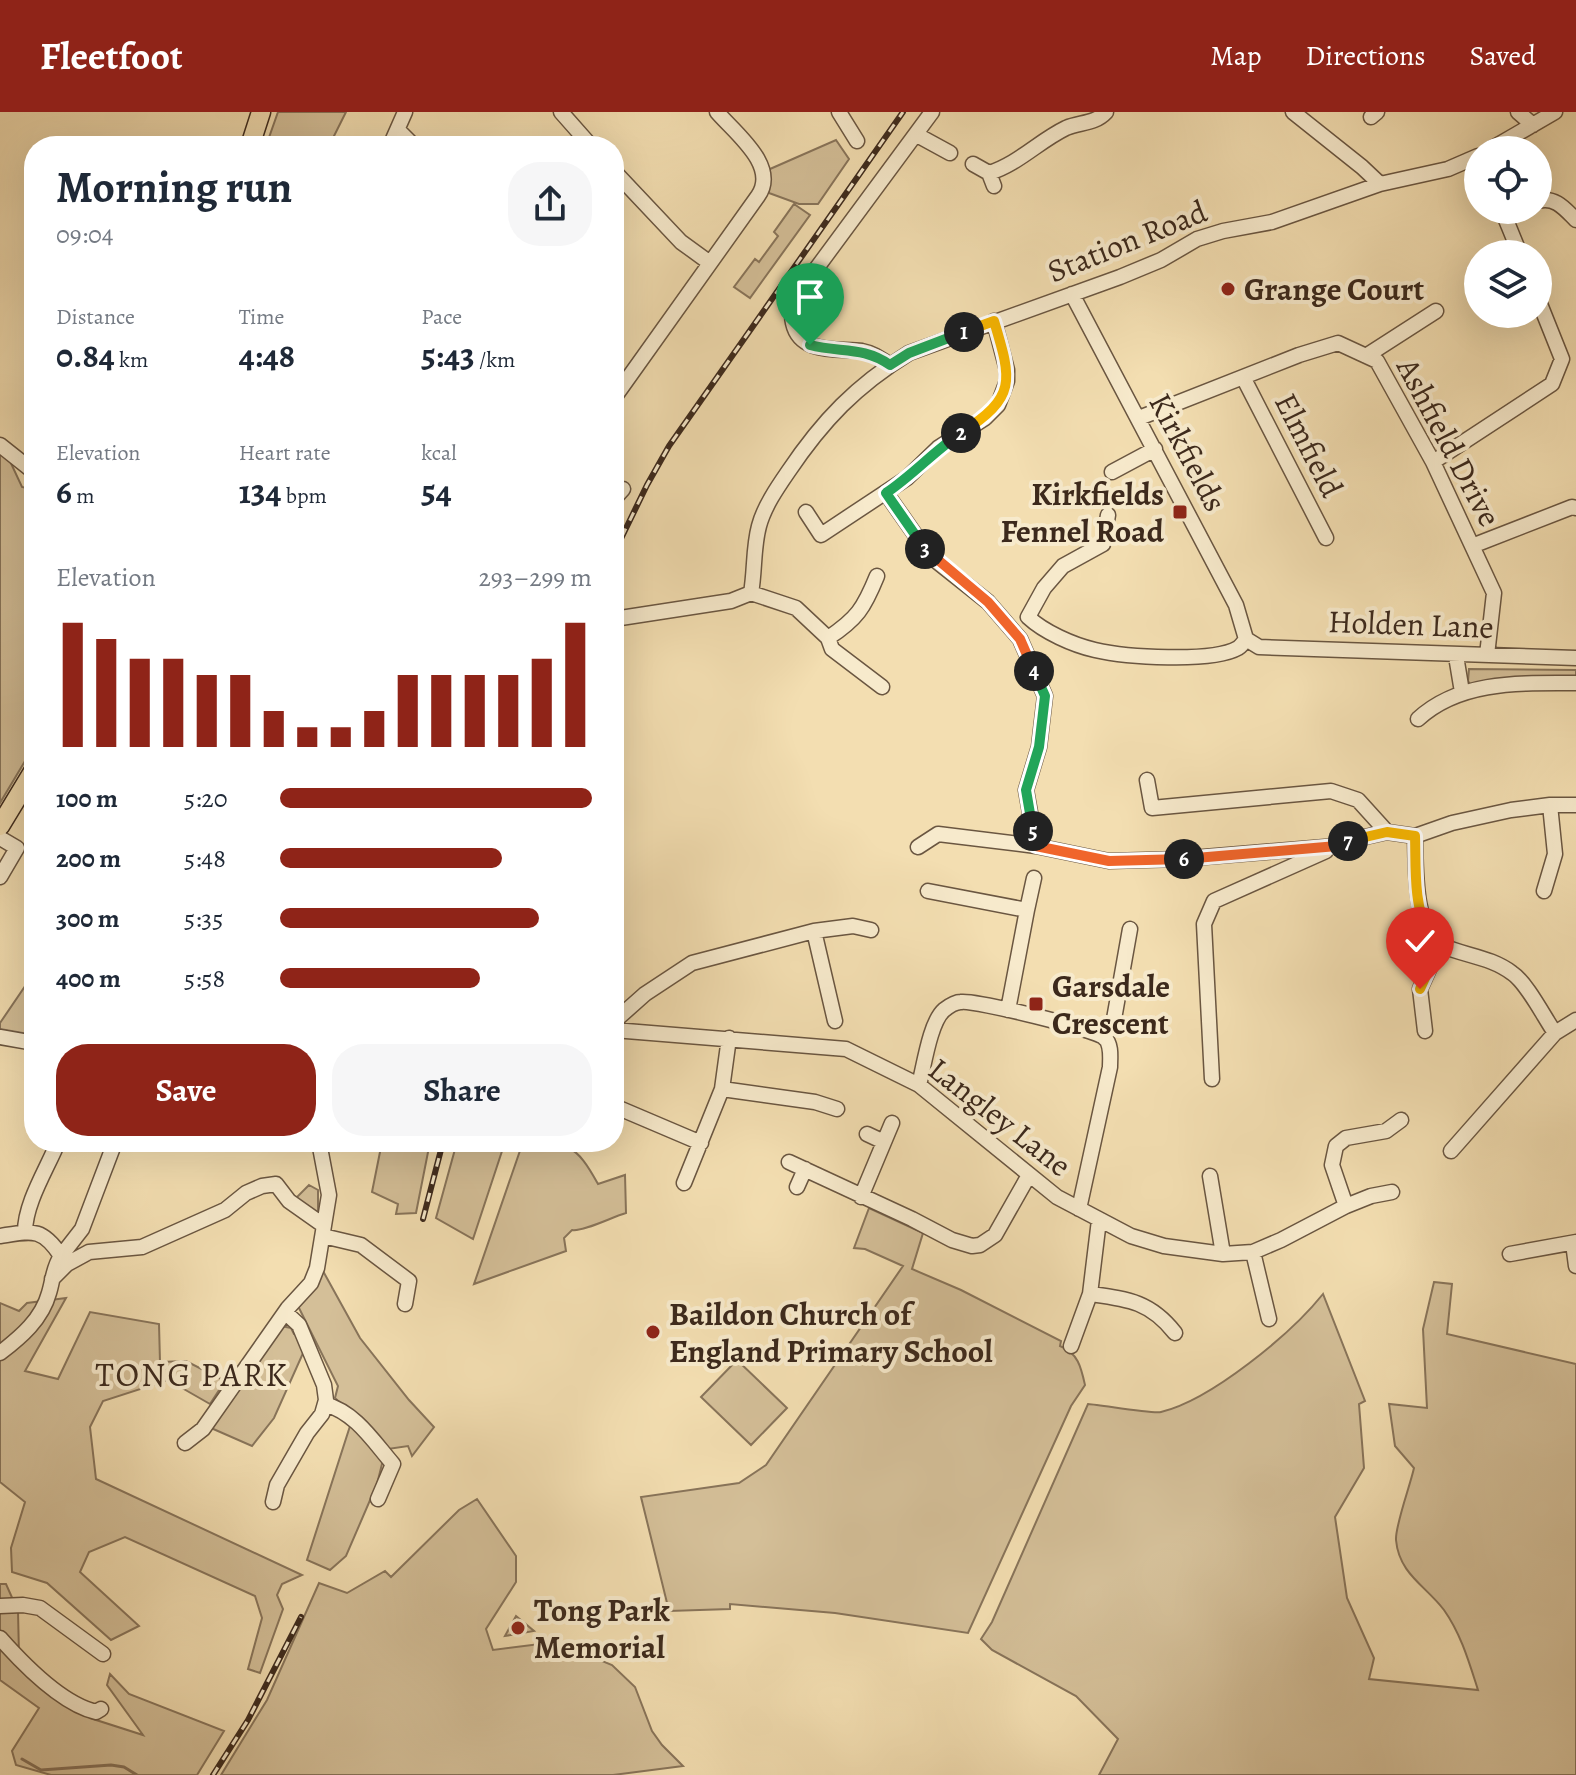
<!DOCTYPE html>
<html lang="en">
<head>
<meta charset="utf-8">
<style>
	:root { --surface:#fff; --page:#f6f6f7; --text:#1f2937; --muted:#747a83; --accent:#8f2418 }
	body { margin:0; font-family:Alegreya,serif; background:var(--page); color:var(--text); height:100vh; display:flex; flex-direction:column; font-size:30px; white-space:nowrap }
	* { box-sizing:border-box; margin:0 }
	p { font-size:26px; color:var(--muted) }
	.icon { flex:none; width:44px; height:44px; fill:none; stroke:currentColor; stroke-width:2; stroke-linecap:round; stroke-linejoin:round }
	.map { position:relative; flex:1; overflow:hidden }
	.details { position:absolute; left:24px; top:24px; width:600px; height:1016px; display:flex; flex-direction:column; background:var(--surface); border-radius:32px; box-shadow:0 8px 32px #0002 }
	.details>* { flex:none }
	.tools { position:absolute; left:1464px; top:24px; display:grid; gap:16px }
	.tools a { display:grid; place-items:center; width:88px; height:88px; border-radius:50%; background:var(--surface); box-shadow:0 8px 32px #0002; font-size:40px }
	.pin { position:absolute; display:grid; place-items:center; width:68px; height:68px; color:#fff; margin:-82px -34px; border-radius:50% 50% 50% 0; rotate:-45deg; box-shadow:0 0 8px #0007 }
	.pin .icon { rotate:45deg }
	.km { position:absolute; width:40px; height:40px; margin:-20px; border-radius:50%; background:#222; color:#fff; font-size:22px; line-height:40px; text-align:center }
	.round { display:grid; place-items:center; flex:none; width:84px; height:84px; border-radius:32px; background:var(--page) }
	.summary { display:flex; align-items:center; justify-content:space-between; height:136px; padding:0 32px }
	h1 { font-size:44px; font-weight:700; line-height:60px }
	.figures { display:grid; grid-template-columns:repeat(3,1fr); gap:12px; height:136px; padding:8px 32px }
	.figures div { display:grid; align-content:center }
	.figures b { font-size:34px; font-weight:700 }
	.figures small { font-size:22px; font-weight:400 }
	.figures p { font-size:22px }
	.chart { height:224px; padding:16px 32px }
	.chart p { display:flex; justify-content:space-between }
	.chart svg { width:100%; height:144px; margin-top:8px; stroke:var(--accent); stroke-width:6 }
	.primary-button { display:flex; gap:16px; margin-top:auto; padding:16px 32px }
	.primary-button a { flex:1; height:92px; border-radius:32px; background:var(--accent); color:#fff; font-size:32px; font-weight:700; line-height:92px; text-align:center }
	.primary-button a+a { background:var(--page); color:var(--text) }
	ul { padding:0 32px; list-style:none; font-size:26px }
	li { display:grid; grid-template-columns:128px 96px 1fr; align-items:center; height:60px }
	li i { height:20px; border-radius:10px; background:var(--accent) }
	header { display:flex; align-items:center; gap:48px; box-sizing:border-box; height:112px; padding:0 40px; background:var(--accent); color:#fff }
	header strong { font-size:38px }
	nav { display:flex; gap:44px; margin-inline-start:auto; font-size:28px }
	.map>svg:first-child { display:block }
</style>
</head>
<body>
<header>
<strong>Fleetfoot</strong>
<nav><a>Map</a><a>Directions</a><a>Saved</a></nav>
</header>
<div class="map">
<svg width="1576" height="1663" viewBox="0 0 1576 1663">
	<rect width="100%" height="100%" fill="#f3deb1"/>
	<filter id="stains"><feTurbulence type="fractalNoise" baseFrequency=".0025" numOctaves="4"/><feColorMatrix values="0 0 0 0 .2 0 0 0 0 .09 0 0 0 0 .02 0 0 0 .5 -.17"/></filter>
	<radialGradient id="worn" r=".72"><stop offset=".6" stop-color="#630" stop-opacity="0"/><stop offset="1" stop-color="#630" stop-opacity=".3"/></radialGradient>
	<path fill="#d4bf98" stroke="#88745a" stroke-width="2" d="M278 0H346L329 34H266Z
		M836 28 849 47 818 92H799L769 81 770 57Z
		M794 92 810 103 750 186 734 175 755 147 759 150 778 124 774 120Z
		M0 337 9 347 22 375 34 378V634L0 691Z
		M1469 557 1576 558V568L1470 572 1468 569Z
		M34 861V923L0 917V911Z
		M382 1030H430L416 1101 396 1102 398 1092 372 1080Z
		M457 1030H505L473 1127 436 1106Z
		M523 1030C568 1030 576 1032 598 1072L625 1063 626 1101C612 1105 583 1120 572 1118L564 1126 566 1139 474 1172Z
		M309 1073 318 1078V1104L294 1088Z
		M869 1096 923 1121 912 1157 961 1178 1061 1229 1060 1234C1078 1241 1081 1255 1085 1273L1071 1294 968 1521 835 1501 730 1492V1497L669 1499 641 1385 739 1371 766 1353 903 1154 865 1137 854 1136Z
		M323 1159 360 1226 409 1288 434 1315 412 1344 408 1334 388 1337 335 1286 338 1274 298 1194Z
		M1434 1170 1452 1172 1447 1222 1576 1252V1663H1099L1118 1627 1076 1584 992 1538 981 1527 992 1510 1088 1292C1102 1293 1152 1302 1161 1300 1211 1288 1291 1222 1323 1182L1365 1289 1359 1292 1364 1356 1335 1405 1347 1486 1374 1546 1369 1567 1478 1578C1469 1550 1461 1522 1444 1498 1426 1474 1399 1462 1396 1428 1395 1414 1410 1374 1414 1356L1395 1334 1389 1292 1427 1296 1423 1217Z
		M66 1186 25 1259 58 1267 90 1200 159 1212 160 1250 186 1249 225 1269 210 1292 168 1268 103 1289 90 1315 96 1367 302 1463 282 1472 277 1483 283 1497 260 1561 248 1557 262 1506 255 1484 125 1425 89 1440 80 1460 139 1514 111 1528 47 1471 12 1460 11 1436 25 1390 0 1370V1191L19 1199 27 1191Z
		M281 1214 291 1216 294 1222H297L304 1239 274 1306 252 1334 211 1316Z
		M737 1248 787 1296 751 1333 701 1285Z
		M351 1311 383 1348 377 1372 346 1444 330 1458 307 1448Z
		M477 1387 516 1444V1470L486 1517 493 1538 556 1530 612 1553 635 1575 652 1619 662 1633 683 1654 613 1663H221L267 1588 319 1471 347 1481 385 1459 391 1465 459 1398Z
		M0 1472H6L18 1499 19 1543 90 1606 143 1623 107 1573 110 1562 129 1582 224 1619 197 1663H51L16 1653 12 1639 39 1596 0 1568Z
		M516 1504 534 1519 505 1524Z"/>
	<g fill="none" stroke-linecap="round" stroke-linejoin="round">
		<path stroke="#857057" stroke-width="3" d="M22 1647 41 1658 111 1653 124 1655 137 1663"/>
		<g stroke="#6a5641" stroke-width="17">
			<path id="minor" d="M561 0 591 34
				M839 0 857 29
				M1293 0 1362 55 1380 72
				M1518 0 1533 13
				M1371 5 1377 0
				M398 18 414 34
				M917 23 950 41
				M390 34 405 0
				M1489 38 1555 0
				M973 52 989 61 994 74
				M614 59 681 130 710 151
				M989 61C1018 52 1039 29 1066 16 1080 10 1095 12 1106 0
				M1538 89C1555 84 1565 97 1576 108
				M1502 98 1520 142
				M1072 182 1236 493 1246 527
				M1366 244 1436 199
				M890 253C881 247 873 241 862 239 838 236 800 243 793 211 790 198 795 187 802 176L932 0
				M1243 265 1326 426
				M614 286 758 84C779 54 735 21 717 0
				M1139 306 1299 243 1338 231 1377 249 1433 350 1494 481 1487 543
				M0 333 34 360
				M1433 350 1552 272 1562 247 1538 187
				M1112 360 1155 337
				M886 381 930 444 988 490 1020 527 1045 584 1039 635 1026 678 1036 734
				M614 387 623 377
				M806 400 821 423 907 366 938 336 985 306 998 293 1007 269V258L994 209
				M1108 403 1103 432 1063 454 1044 476 1028 505C1044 520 1073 533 1095 538 1125 545 1212 551 1238 536 1241 534 1244 530 1246 527
				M1472 434 1572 395 1576 396
				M751 481 796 496 828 526 832 537 882 575
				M614 507 731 489 751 481C755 459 753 436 759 414 764 395 777 376 788 360 823 308 856 274 909 241L1120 165 1161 148 1197 127 1223 119 1272 110 1380 72 1448 57 1478 44
				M828 526C857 507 864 496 877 464
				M1246 527 1259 535 1576 546
				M1456 544 1462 580
				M1418 607C1460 568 1522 571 1576 571
				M1147 668 1152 696 1331 679 1358 688 1387 720
				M1415 724C1416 752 1413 820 1443 834 1466 844 1491 845 1512 861 1527 871 1544 905 1555 921
				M0 726 17 736 0 765
				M918 735 938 722 1036 734 1109 749 1180 747 1337 734 1347 729 1387 720 1415 724 1452 711 1511 698 1550 693H1576
				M928 779 1027 798 1008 898
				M1544 779 1555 742 1550 693
				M1027 798 1034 766
				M814 819 835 909
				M614 917 618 906 645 882 692 851 814 819 853 814 871 818
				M614 918 846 937 919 973 1057 1085 1131 1124 1164 1134 1223 1142 1253 1140 1281 1128 1346 1094 1371 1084 1392 1080
				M1425 919 1420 877 1440 833
				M0 925 34 931
				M1104 926 1114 907 1130 817
				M1212 967 1204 812 1214 789 1326 739
				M919 973C924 954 930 910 944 898 949 894 955 890 961 890 975 888 1095 917 1105 926 1112 933 1110 946 1110 955L1079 1097
				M722 977 815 990 837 997
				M614 994 701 1031
				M867 1022 884 1030
				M1451 1039 1555 921 1576 908
				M789 1050 912 1107 952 1128 972 1134 980 1133 995 1123 1029 1063
				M1210 1064 1223 1142
				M684 1071 722 977 729 926
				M797 1075 805 1057
				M861 1085 892 1011
				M1346 1094 1332 1053 1336 1034 1346 1026 1386 1019 1401 1008
				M25 1120C25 1091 47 1057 58 1030
				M0 1124C32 1119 42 1115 61 1144 53 1156 53 1168 49 1181 42 1207 21 1225 0 1241
				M323 1124 361 1133 409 1169 405 1192
				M1573 1131 1576 1154
				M1253 1140 1269 1207
				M1510 1142 1576 1130
				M61 1144 82 1117 115 1030
				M52 1167 67 1152 89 1140 142 1135 225 1098 246 1081 262 1074 276 1072 289 1089 323 1113
				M1090 1182C1127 1187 1150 1189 1175 1221
				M1071 1234 1090 1182 1099 1108
				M325 1292C356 1301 373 1329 393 1352L378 1387
				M185 1331 203 1317 288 1196 311 1171 317 1156 329 1083 319 1030
				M273 1390 277 1373 307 1321 322 1302 326 1288 324 1273 299 1213 286 1201
				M0 1494 23 1493 40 1496 103 1542
				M0 1526C23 1552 62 1592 96 1600L101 1597"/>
		</g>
		<g stroke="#3c291c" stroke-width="21">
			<path id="major" d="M250 34 261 0
				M0 714 34 658"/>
		</g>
		<use href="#minor" stroke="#f7eacc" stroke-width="14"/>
		<use href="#major" stroke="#f3deb1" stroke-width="18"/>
		<g stroke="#3c291c" stroke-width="6">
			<path id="rail" d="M614 441 647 373 669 334 903 0
				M423 1107 443 1030
				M213 1663 248 1608 301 1505"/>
		</g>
		<use href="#rail" stroke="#f7eacc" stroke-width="3" stroke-dasharray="9" stroke-linecap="butt"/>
	</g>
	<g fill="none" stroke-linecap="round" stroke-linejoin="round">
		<g stroke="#fff" stroke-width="16">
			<path id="split-1" d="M810 233C840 241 863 234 890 253L909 241 964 220"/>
		</g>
		<g stroke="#fff" stroke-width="16">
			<path id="split-2" d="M961 321C1017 285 1012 269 994 209L964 220"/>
		</g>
		<g stroke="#fff" stroke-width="16">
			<path id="split-3" d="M925 437 886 381C913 363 934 339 961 321"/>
		</g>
		<g stroke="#fff" stroke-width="16">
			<path id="split-4" d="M925 437 988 490 1020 527 1034 559"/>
		</g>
		<g stroke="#fff" stroke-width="16">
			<path id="split-5" d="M1033 719 1026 678 1039 635 1045 584 1034 559"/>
		</g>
		<g stroke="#fff" stroke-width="16">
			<path id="split-6" d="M1033 719 1036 734 1109 749 1184 747"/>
		</g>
		<g stroke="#fff" stroke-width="16">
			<path id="split-7" d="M1184 747 1337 734 1348 729"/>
		</g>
		<g stroke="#fff" stroke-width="16">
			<path id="split-8" d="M1348 729 1387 720 1415 724C1416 750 1413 798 1429 819"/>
		</g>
		<g stroke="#fff" stroke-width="16">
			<path id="split-9" d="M1420 877 1440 833 1429 819"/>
		</g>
		<use href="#split-1" stroke="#22a559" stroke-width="10"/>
		<use href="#split-2" stroke="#f5b400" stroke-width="10"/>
		<use href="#split-3" stroke="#22a559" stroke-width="10"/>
		<use href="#split-4" stroke="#f0652b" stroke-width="10"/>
		<use href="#split-5" stroke="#22a559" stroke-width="10"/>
		<use href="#split-6" stroke="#f0652b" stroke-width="10"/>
		<use href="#split-7" stroke="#f0652b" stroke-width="10"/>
		<use href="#split-8" stroke="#f5b400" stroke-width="10"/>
		<use href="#split-9" stroke="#f5b400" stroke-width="10"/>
	</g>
	<g fill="#8f2418" stroke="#f7eacc" stroke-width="3">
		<circle cx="1228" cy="177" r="8"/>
		<rect x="1172" y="392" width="16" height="16" rx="4"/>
		<rect x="1028" y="884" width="16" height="16" rx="4"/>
		<circle cx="653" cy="1220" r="8"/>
		<circle cx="518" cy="1516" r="8"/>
	</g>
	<g text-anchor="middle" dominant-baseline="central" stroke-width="8" stroke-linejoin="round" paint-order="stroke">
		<g font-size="32" fill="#3c291c" stroke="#f7eacc">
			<text transform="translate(1127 129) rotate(-22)">Station Road</text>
			<text transform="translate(1449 330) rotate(62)">Ashfield Drive</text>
			<text transform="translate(1309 333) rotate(63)">Elmfield</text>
			<text transform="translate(1188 340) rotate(62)">Kirkfields</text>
			<text transform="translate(1411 512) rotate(2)">Holden Lane</text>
			<text transform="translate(1000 1005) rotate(38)">Langley Lane</text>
		</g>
		<g font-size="32" font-weight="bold" fill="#3c291c" stroke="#f7eacc" text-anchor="start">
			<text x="1244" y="177">Grange Court</text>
			<text x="1164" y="382" text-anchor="end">Kirkfields<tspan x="1164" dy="37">Fennel Road</tspan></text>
			<text x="1052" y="874">Garsdale<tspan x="1052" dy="37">Crescent</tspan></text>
			<text x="669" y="1202">Baildon Church of<tspan x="669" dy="37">England Primary School</tspan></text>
			<text x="534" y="1498">Tong Park<tspan x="534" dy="37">Memorial</tspan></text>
		</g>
		<g font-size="34" letter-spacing="2" fill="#3c291c" stroke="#f7eacc">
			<text x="192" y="1262">TONG PARK</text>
		</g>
	</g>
	<rect width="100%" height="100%" filter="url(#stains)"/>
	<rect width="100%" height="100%" fill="url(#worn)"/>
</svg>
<div class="tools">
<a><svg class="icon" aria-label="locate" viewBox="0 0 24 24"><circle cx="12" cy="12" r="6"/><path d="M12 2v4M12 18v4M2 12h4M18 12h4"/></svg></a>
<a><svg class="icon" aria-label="layers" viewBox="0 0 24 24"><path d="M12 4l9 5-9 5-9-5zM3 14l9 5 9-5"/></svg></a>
</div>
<div class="pin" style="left:810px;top:233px;background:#1e9e55"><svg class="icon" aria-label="arrive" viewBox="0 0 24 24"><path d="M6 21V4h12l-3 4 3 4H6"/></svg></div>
<div class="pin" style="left:1420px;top:877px;background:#d93025"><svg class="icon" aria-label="check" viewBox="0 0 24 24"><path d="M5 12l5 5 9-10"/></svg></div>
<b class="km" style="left:964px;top:220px">1</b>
<b class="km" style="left:961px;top:321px">2</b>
<b class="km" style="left:925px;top:437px">3</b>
<b class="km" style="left:1034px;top:559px">4</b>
<b class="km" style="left:1033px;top:719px">5</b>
<b class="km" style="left:1184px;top:747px">6</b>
<b class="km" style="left:1348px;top:729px">7</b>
<section class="details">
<div class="summary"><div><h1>Morning run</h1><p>09:04</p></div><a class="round"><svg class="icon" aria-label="share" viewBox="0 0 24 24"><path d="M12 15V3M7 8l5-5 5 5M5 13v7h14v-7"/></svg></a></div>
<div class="figures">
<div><p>Distance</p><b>0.84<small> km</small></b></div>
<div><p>Time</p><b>4:48</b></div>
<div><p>Pace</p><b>5:43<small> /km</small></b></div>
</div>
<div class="figures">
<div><p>Elevation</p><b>6<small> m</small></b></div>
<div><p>Heart rate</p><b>134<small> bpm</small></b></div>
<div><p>kcal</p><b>54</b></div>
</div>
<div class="chart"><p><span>Elevation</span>293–299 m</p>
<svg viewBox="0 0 160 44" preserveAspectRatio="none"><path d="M5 44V6M15 44V11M25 44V17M35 44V17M45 44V22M55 44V22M65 44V33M75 44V38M85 44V38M95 44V33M105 44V22M115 44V22M125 44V22M135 44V22M145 44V17M155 44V6"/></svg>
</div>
<ul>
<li><b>100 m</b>5:20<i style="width:100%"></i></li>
<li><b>200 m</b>5:48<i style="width:71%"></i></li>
<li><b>300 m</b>5:35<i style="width:83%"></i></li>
<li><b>400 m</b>5:58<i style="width:64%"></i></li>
</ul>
<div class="primary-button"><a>Save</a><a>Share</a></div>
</section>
</div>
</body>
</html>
